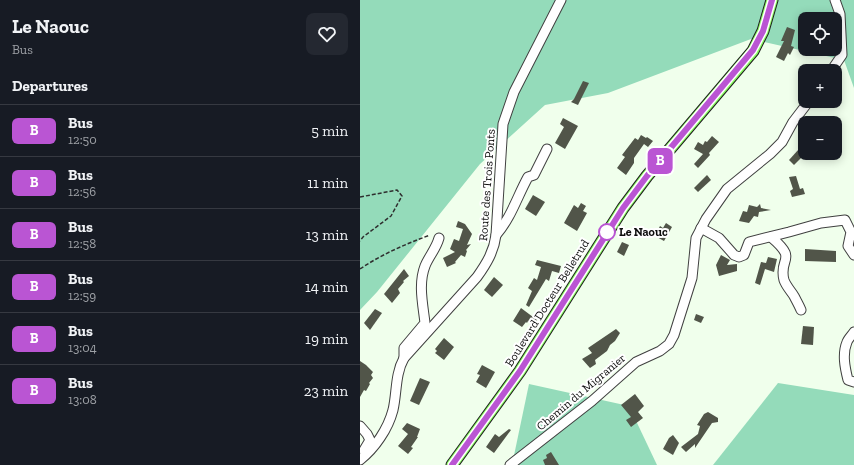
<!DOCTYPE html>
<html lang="en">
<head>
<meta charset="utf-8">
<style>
  body { margin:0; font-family:"Zilla Slab",serif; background:#242831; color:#f1f3f6; height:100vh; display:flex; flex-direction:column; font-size:15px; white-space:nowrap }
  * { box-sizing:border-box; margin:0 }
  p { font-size:13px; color:#9ea1a6 }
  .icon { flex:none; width:22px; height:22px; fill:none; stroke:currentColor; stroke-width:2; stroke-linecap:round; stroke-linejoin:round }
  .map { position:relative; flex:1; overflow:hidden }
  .drawer { display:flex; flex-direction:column; background:#171b24; width:360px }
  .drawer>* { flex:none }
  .badge { padding:0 8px; border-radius:6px; font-size:14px; line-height:26px }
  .controls { position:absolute; left:438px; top:12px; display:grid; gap:8px }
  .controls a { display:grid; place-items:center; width:44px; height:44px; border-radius:8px; background:#171b24; box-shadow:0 2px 10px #0003; font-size:20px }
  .map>.badge { position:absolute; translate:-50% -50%; box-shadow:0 0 0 2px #fff }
  h2 { padding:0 12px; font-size:15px; line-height:36px }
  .round { display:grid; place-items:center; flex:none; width:42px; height:42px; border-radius:8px; background:#242831 }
  .summary { display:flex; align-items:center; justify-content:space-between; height:68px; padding:0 12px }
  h1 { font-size:19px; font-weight:700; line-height:30px }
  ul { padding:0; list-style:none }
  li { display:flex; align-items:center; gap:12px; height:52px; padding:0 12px; border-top:1px solid #363941 }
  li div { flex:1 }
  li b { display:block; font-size:15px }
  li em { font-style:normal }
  li .badge { min-width:44px; font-weight:700; text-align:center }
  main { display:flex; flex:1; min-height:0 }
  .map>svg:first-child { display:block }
</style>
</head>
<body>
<main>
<section class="drawer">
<div class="summary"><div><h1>Le Naouc</h1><p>Bus</p></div><a class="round"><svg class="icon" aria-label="heart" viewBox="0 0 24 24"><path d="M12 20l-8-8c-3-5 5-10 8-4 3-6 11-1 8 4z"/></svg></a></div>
<h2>Departures</h2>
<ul>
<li><span class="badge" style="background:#ba55d3;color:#fff">B</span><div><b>Bus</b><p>12:50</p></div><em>5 min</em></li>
<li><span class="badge" style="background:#ba55d3;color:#fff">B</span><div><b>Bus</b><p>12:56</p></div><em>11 min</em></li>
<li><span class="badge" style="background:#ba55d3;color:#fff">B</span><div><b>Bus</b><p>12:58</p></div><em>13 min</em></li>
<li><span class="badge" style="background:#ba55d3;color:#fff">B</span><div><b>Bus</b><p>12:59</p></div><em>14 min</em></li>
<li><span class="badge" style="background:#ba55d3;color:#fff">B</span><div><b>Bus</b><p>13:04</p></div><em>19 min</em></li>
<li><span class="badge" style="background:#ba55d3;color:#fff">B</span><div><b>Bus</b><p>13:08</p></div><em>23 min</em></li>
</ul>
</section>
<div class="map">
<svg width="494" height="465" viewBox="0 0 494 465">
  <rect width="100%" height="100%" fill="#f0ffec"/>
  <g fill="#94dbba" fill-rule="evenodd">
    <path d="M0,0H494V88L484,60L391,39L248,93L185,105L120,164L17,292L0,310ZM445,19H475V49H445Z"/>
    <path d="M418,383L494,395V465H353Z"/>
    <path d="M169,384L269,406L297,465H152Z"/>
  </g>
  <g fill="#515549">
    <path d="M427,27L435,30L431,46L434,47L430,55L428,53L424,61L416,57L424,41H421Z"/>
    <path d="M223,81L229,83L218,105L211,102L214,99Z"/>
    <path d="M203,118L218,126L205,149L195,143L204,127L200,124Z"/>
    <path d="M281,135L286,138L287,137L293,141L288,147L284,144L274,158V163L266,175L257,168L265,157L262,155L275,138L278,140Z"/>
    <path d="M352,136L359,142L349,153L350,155L338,168L334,164L343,154L334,149L338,142L343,145L345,141L347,142Z"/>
    <path d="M439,149L444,155L434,165L429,160Z"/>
    <path d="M347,175L351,180L338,192L334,188Z"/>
    <path d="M436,176L440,189L443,188L445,194L432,197L430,191L433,189L429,177Z"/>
    <path d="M173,195L185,202L176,216L165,209Z"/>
    <path d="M221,203L226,206L223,211L227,213L217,231L204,223L214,205L218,208Z"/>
    <path d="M400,204L401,208L411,210L399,212L398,217L394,216L389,223L379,221L383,211L387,212L389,205L397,207Z"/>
    <path d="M98,221L105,224L112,234L107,245L111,244L106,250L107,251L105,257L101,255L95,262L96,263L87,267L83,258L95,252L90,249L94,239L99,241L103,229L96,227Z"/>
    <path d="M306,223L312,227L304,241L295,236L300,226L303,228Z"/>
    <path d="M262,242L269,245L264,256L257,252Z"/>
    <path d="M445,249L476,251V262L445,261Z"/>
    <path d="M361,255L370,260L367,265L377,264V271L359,276L356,265Z"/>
    <path d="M408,257L417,259L414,272L405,269L400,285L395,283L401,262L406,263Z"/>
    <path d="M177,260L201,266L199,273L192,271L189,281L186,279L169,307L166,305L172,291L168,288L174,278L177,280L181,267L175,265Z"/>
    <path d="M44,269L49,276L43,281L44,282L38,289L40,293L32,303L24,294Z"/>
    <path d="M134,277L143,285L132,297L124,290Z"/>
    <path d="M161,308L177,320L174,325L168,321L167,323L166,322L162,327L153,321Z"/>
    <path d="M15,309L22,313L10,330L4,323Z"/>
    <path d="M336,314L344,317L341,323L334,320Z"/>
    <path d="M443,326L454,327L453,345L441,344Z"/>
    <path d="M256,329L260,333L255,341L250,345L247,351L235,360L236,364L230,368L222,359L232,353L228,348Z"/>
    <path d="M84,338L94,347L84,360L75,353L77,351L75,349Z"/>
    <path d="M0,361L6,365L13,372L11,375L13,378L9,383L10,384L6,391L4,390L0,397Z"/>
    <path d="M122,365L135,372L126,388L116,382L120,375L117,374Z"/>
    <path d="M60,378L70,382L59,405L50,401Z"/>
    <path d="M275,394L284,406L278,412L283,418L271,427L266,420L271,417L261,405Z"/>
    <path d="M348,412L358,418V422L352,423L335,448V444L326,452L321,447L338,434L340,426L337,425L344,414Z"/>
    <path d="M47,423L60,429L57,437H58L51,447L53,448L48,454L38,446L48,434L42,429Z"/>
    <path d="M149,429L151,430L134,453L126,447L135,434L139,437Z"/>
    <path d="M313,435L319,443L313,455L303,449L309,438Z"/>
    <path d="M191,452L199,465H185L183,460L187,458L186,455Z"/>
  </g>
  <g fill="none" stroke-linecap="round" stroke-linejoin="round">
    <defs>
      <g id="minor">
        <path d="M471,71L482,55L480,14L475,0"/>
        <path d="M341,228L359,238L374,255L379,257L384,255L389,242L429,232L461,223L485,220L491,232L488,246L494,255"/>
        <path d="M136,235C151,218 157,197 168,177L174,175L187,149"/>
        <path d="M411,237C439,261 418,257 424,280C426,286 431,291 434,296C436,300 439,305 441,310"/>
        <path d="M494,332C492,335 488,339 487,342C482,354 485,368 488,380L494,382"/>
        <path d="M44,358V348L65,323C63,305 58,284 65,266C69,256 76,249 79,238"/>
        <path d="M0,426L7,434L10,440L4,450L5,454"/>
        <path d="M0,460C15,448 28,429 33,410C37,393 35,374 44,358L117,277C127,263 134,251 136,235L143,124L154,92L201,0"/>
        <path d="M150,465L232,401L276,362L300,351L309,344L314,335L332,278L336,238L346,219L367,189L410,154L422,142L433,122L449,101"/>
      </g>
      <path id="major" d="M92,465L160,371L263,208L287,176L393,51L403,31L412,0"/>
    </defs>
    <use href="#minor" stroke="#404040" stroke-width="11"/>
    <use href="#major" stroke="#1e1e1e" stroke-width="13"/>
    <g stroke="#2f2f2f" stroke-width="1.5" stroke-dasharray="4 2" stroke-linecap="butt">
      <path d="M0,197L37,190L42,196L31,216L3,237L0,241"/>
      <path d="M0,269C22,254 46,244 70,235"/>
    </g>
    <use href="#minor" stroke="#fff" stroke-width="9"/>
    <use href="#major" stroke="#88fc5f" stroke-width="11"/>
  </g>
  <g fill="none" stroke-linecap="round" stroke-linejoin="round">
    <defs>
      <path id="line" d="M92,465L160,371L263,208L287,176L393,50L403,31L412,0"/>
    </defs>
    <use href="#line" stroke="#fff" stroke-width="9"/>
    <use href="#line" stroke="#ba55d3" stroke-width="6"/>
  </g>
  <circle fill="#fff" stroke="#ba55d3" stroke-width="2" cx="247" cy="232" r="8"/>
  <g text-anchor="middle" stroke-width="4" stroke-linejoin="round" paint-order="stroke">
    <g font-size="12" fill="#0d0d0d" stroke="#fff">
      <text transform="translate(127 185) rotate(-86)" y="4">Route des Trois Ponts</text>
      <text transform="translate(187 303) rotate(-58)" y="4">Boulevard Docteur Belletrud</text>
      <text transform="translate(221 392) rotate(-40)" y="4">Chemin du Migranier</text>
    </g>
    <g font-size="12" font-weight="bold" fill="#0d0d0d" stroke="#fff" text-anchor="start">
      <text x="259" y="236">Le Naouc</text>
    </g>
  </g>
</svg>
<div class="controls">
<a><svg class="icon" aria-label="locate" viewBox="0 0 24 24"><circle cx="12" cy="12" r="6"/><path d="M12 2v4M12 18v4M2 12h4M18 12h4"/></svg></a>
<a>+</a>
<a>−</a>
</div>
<b class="badge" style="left:300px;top:161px;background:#ba55d3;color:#fff">B</b>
</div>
</main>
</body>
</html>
